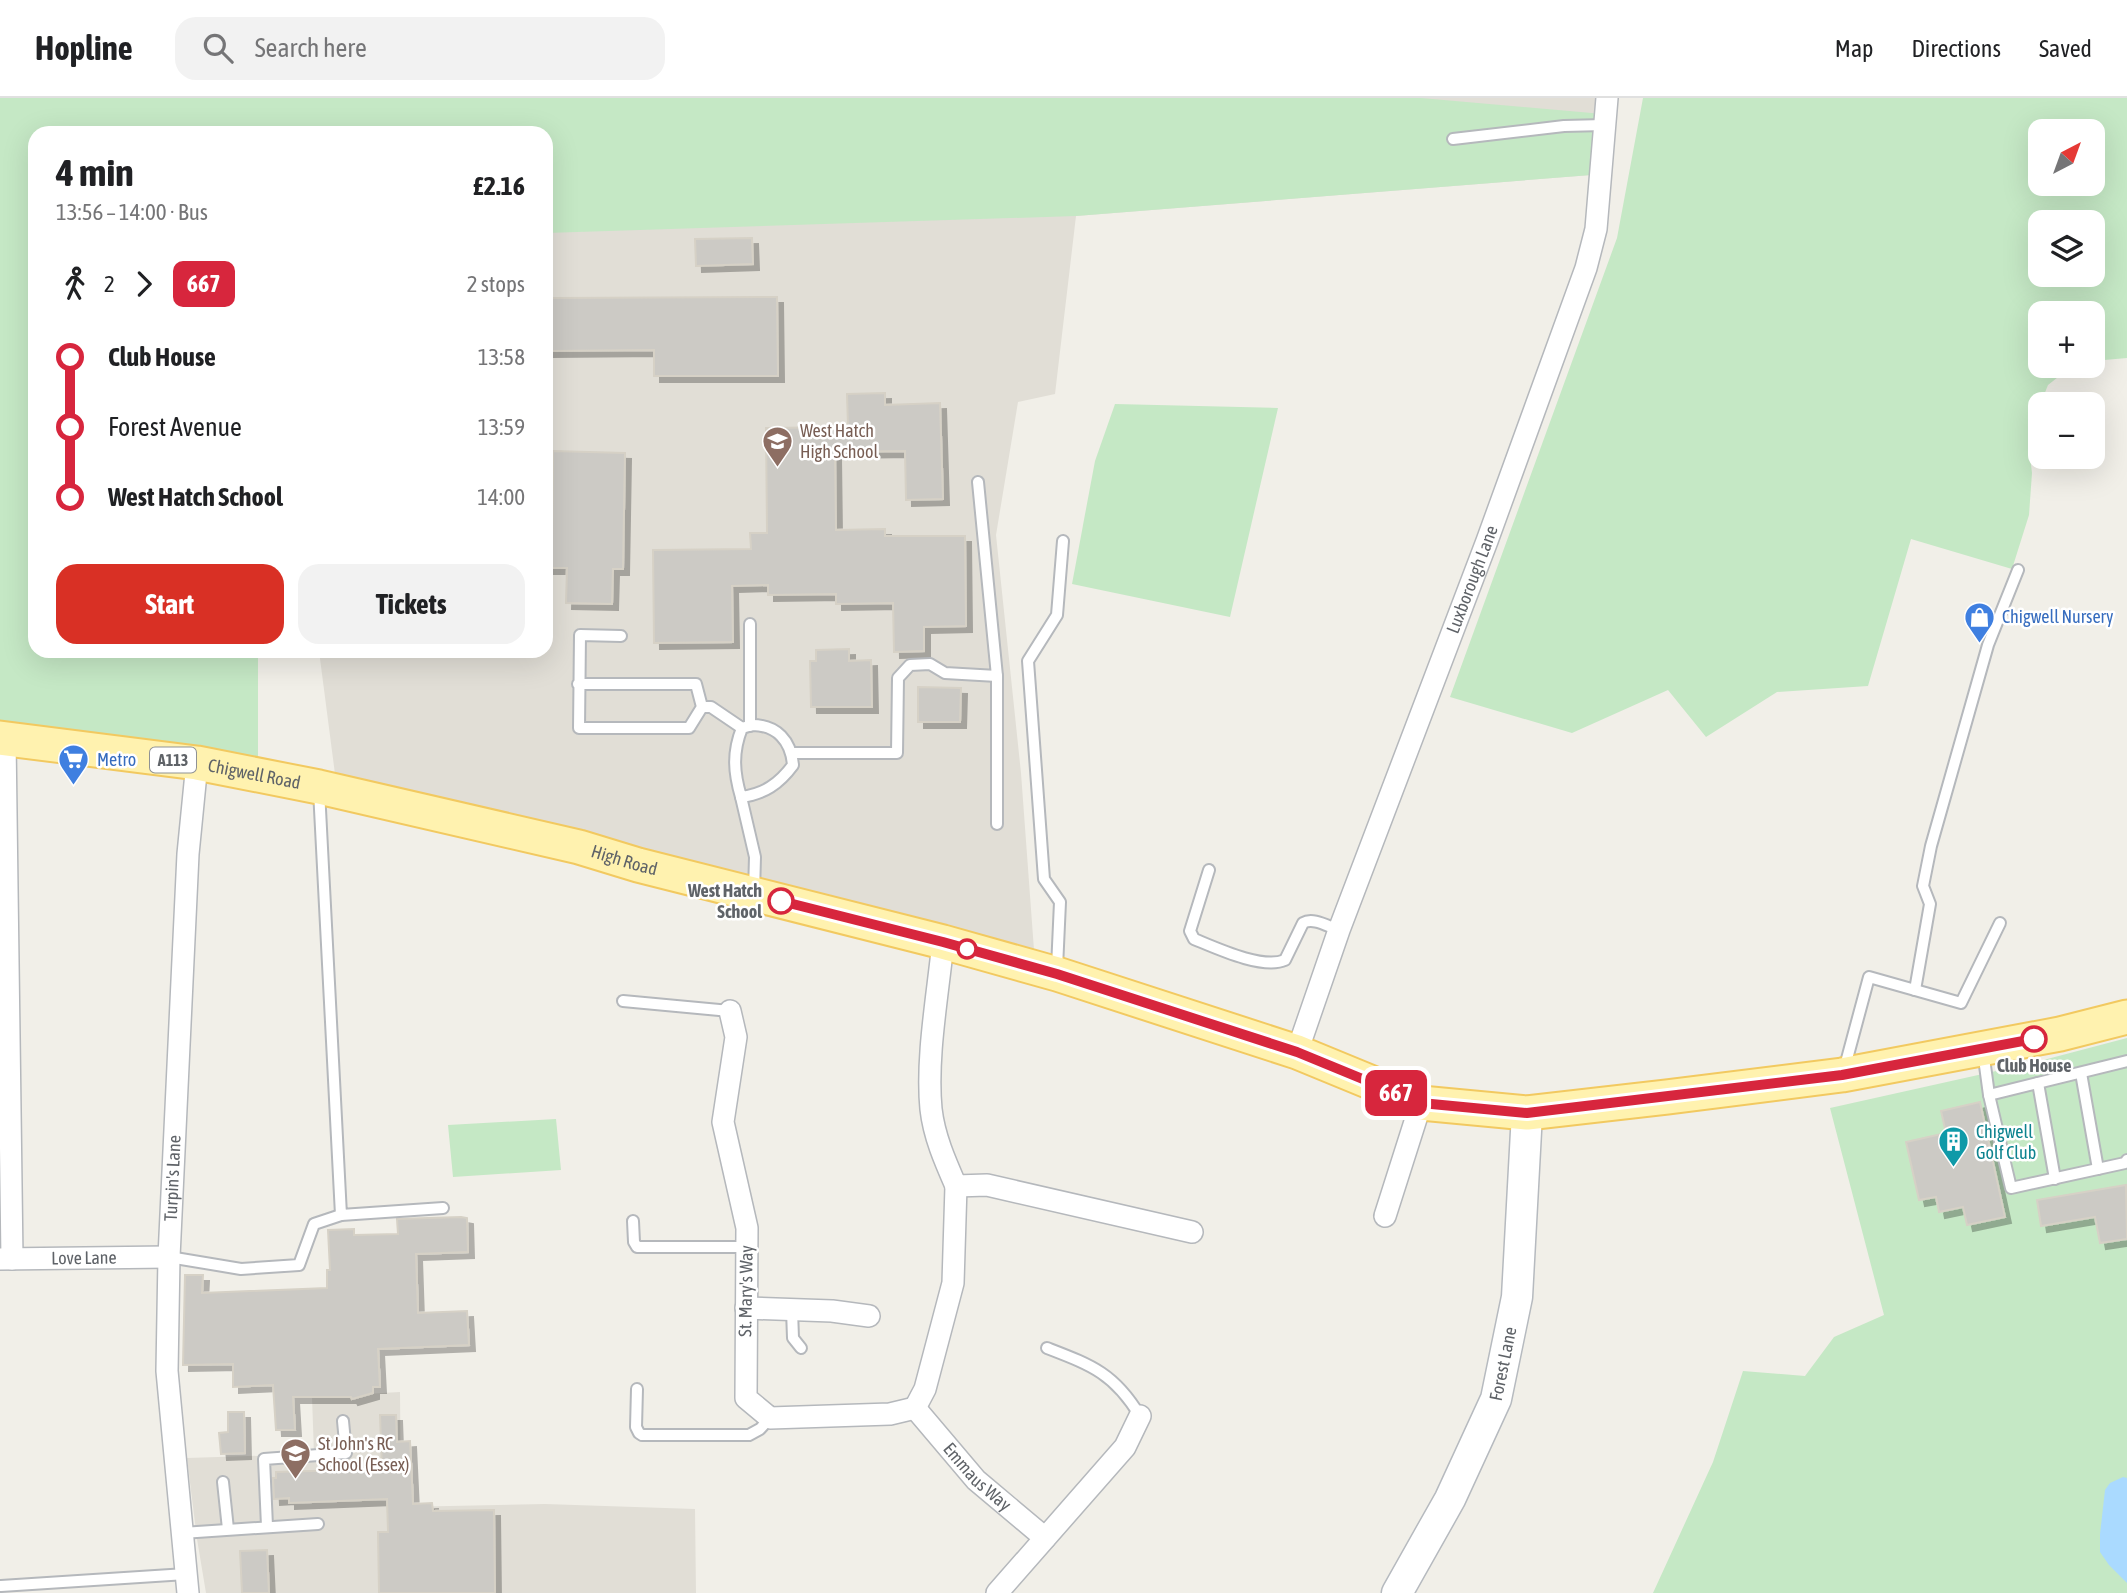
<!DOCTYPE html>
<html lang="en">
<head>
<meta charset="utf-8">
<style>
  body { margin:0; font-family:"Asap Condensed",sans-serif; background:#f2f2f2; color:#202124; height:100vh; display:flex; flex-direction:column; font-size:26px; white-space:nowrap }
  * { box-sizing:border-box; margin:0 }
  p { font-size:23px; color:#757577 }
  .icon { flex:none; width:38px; height:38px; fill:none; stroke:currentColor; stroke-width:2; stroke-linecap:round; stroke-linejoin:round }
  .map { position:relative; flex:1; overflow:hidden }
  .sheet { position:absolute; left:28px; top:28px; width:525px; height:532px; display:flex; flex-direction:column; background:#fff; border-radius:21px; box-shadow:0 7px 28px #0002 }
  .sheet>* { flex:none }
  .badge { padding:0 14px; border-radius:10px; font-size:24px; line-height:46px }
  .needle { width:46px; rotate:41deg }
  .controls { position:absolute; left:2028px; top:21px; display:grid; gap:14px }
  .controls a { display:grid; place-items:center; width:77px; height:77px; border-radius:14px; background:#fff; box-shadow:0 7px 28px #0002; font-size:35px }
  .map>.badge { position:absolute; translate:-50% -50%; box-shadow:0 0 0 4px #fff }
  .legs { display:flex; align-items:center; gap:10px; height:77px; padding:0 28px; font-size:23px }
  .legs p { margin-inline-start:auto }
  .headline { display:flex; align-items:center; justify-content:space-between; height:119px; padding:0 28px }
  h1 { font-size:38px; font-weight:700; line-height:52px }
  .cta { display:flex; gap:14px; margin-top:auto; padding:14px 28px }
  .cta a { flex:1; height:80px; border-radius:21px; background:#d93025; color:#fff; font-size:28px; font-weight:700; line-height:80px; text-align:center }
  .cta a+a { background:#f2f2f2; color:#202124 }
  ul { padding:0 28px; list-style:none }
  li { display:flex; align-items:center; gap:24px; height:70px; font-size:26px }
  li i { display:grid; place-items:center; width:10px; height:100%; margin:0 9px; background:currentColor }
  li i::after { content:''; width:18px; height:18px; margin:-9px; border:5px solid; border-radius:50%; background:#fff }
  li p { margin-inline-start:auto }
  li:first-child i { background:linear-gradient(#0000 50%,currentColor 0) }
  li:last-child i { background:linear-gradient(currentColor 50%,#0000 0) }
  header { display:flex; align-items:center; gap:42px; box-sizing:border-box; height:98px; padding:0 35px; background:#fff; border-bottom:2px solid #e0e0e0 }
  header strong { font-size:33px }
  nav { display:flex; gap:38px; margin-inline-start:auto; font-size:24px }
  .search { width:490px; height:63px; background:#f2f2f2; display:flex; align-items:center; gap:18px; box-sizing:border-box; padding:0 24px; border-radius:21px; color:#757577; font-size:26px }
  .map>svg:first-child { display:block }
</style>
</head>
<body>
<header>
<strong>Hopline</strong>
<div class="search"><svg class="icon" aria-label="search" viewBox="0 0 24 24"><circle cx="10" cy="10" r="6"/><path d="M15 15l6 6"/></svg>Search here</div>
<nav><a>Map</a><a>Directions</a><a>Saved</a></nav>
</header>
<div class="map">
<svg width="2127" height="1495" viewBox="0 0 2127 1495">
  <defs>
    <filter id="shadow"><feDropShadow dx="6" dy="6" stdDeviation="0" flood-color="#0004"/></filter>
  </defs>
  <rect width="100%" height="100%" fill="#f1efe8"/>
  <g fill="#e1ded6">
    <path d="M189,0H1606L1591,77L1076,118L1055,296L1018,304L996,437L1021,675L1034,852L335,676L319,553H546V35Z"/>
    <path d="M400,1294L401,1409L545,1406L695,1411L696,1495H206L197,1441L187,1360L314,1356L312,1299Z"/>
  </g>
  <g fill="#c5e8c5" fill-rule="evenodd">
    <path d="M0,0H1421L1603,16L1591,77L1076,118L546,135V35H35V553H258V660L0,629Z"/>
    <path d="M1643,0H2127V260L2093,263V215H2040V268H2079L2067,272L2048,287L2036,317L2029,350L2032,375L2029,417L2012,471L1911,441L1868,588L1777,594L1706,639L1668,592L1572,635L1450,599L1617,140ZM2093,33V86H2040V33ZM2093,124V177H2040V124Z"/>
    <path d="M1115,306L1278,310L1230,519L1072,486L1095,363Z"/>
    <path d="M2127,940V1495H1653L1713,1364L1743,1273L1805,1278L1834,1239L1884,1217L1830,1010L2032,965Z"/>
    <path d="M556,1021L561,1072L453,1079L448,1027Z"/>
  </g>
  <path fill="#aadaff" d="M2123,1379L2127,1380V1485L2109,1467L2100,1454V1436L2105,1392L2110,1385Z"/>
  <g fill="#cccac5" stroke="#d6d1c6" stroke-width="2" filter="url(#shadow)">
    <path d="M752,140L753,166L696,168L695,141Z"/>
    <path d="M777,199L778,278H654V252L546,253V200Z"/>
    <path d="M885,295V307L940,305L943,401L906,402L905,353L835,354L836,432L885,431V438H965L966,528L924,529V553L894,554L893,505L836,506V496L768,497V487L732,488L733,544L654,545L653,452L751,451L750,435H767L766,330L848,329L847,296Z"/>
    <path d="M553,353L625,355L623,471H613L612,506L566,505L567,470H546V439H552Z"/>
    <path d="M849,551V563L871,562L872,609H811L810,563H816V552Z"/>
    <path d="M918,589L961,590L960,624H918Z"/>
    <path d="M1980,1004L2005,1119L1967,1127L1963,1109L1939,1114L1936,1099L1919,1102L1906,1044L1946,1035L1941,1013Z"/>
    <path d="M2126,1087L2127,1141L2100,1145L2095,1119L2041,1128L2037,1102Z"/>
    <path d="M461,1119L467,1120L468,1154L416,1156L418,1215L467,1213L469,1247L378,1251L380,1289H373V1295L352,1301L351,1299H293L295,1332H276L273,1287L233,1289V1266L183,1267L185,1177H203L202,1195L327,1190V1172H330L328,1132L354,1131V1137L398,1136L397,1121Z"/>
    <path d="M228,1314H244L245,1355L221,1356L219,1335L228,1334Z"/>
    <path d="M380,1317H396L397,1344L410,1343L413,1406L432,1405L433,1413L494,1412L495,1495H379L378,1434H388L387,1401L289,1405V1400L274,1401L273,1380H276V1374L382,1371Z"/>
    <path d="M267,1452L269,1495H242L240,1453Z"/>
  </g>
  <g fill="none" stroke-linecap="round" stroke-linejoin="round">
    <defs>
      <g id="lane">
        <path d="M1453,41L1564,28L1604,27"/>
        <path d="M750,526V628"/>
        <path d="M997,578V726"/>
        <path d="M578,586H696L702,609L689,630H579L580,537L621,538"/>
        <path d="M702,609H711L742,630"/>
        <path d="M752,627C777,627 791,643 793,667C779,686 764,696 741,699C734,675 732,655 742,630Z"/>
        <path d="M792,655H897L898,580L910,567L930,566L945,575L997,578L978,384"/>
        <path d="M319,692L341,1117L443,1110"/>
        <path d="M741,699L755,759L754,794"/>
        <path d="M1209,772L1190,833L1194,841C1216,850 1263,872 1285,862L1303,825C1313,819 1327,828 1339,832"/>
        <path d="M1057,870L1060,804L1044,781L1028,563L1057,517L1063,443"/>
        <path d="M1915,892L1961,905L2000,825"/>
        <path d="M623,903L730,913"/>
        <path d="M1983,953L1989,997L2011,1090L2125,1065L2127,1062"/>
        <path d="M1844,972L1869,879L1915,892L1930,806L1923,788L1931,748L1988,547L2018,472"/>
        <path d="M2081,975L2098,1071"/>
        <path d="M2038,985L2055,1081"/>
        <path d="M1989,997L2127,963"/>
        <path d="M633,1123L634,1144L637,1149H747"/>
        <path d="M169,1159L241,1171L299,1167L314,1126L341,1117"/>
        <path d="M792,1212L793,1240L801,1250"/>
        <path d="M1047,1250C1091,1267 1114,1275 1140,1318"/>
        <path d="M637,1291L636,1329L639,1335L642,1337H749L760,1331L770,1320"/>
        <path d="M223,1384L228,1431"/>
        <path d="M267,1428L264,1361L346,1355L343,1323"/>
        <path d="M182,1435L318,1426"/>
        <path d="M1,1488L186,1476"/>
      </g>
      <g id="street">
        <path d="M5,641L12,1161"/>
        <path d="M943,844C938,896 926,959 931,1011C934,1038 945,1063 956,1088L987,1087L1192,1134"/>
        <path d="M730,913L736,939L723,1024L747,1130L746,1300L770,1320L890,1316L915,1310"/>
        <path id="s1" d="M1297,954L1339,832L1487,443L1586,170L1596,131L1607,0"/>
        <path d="M1385,1118L1421,1005"/>
        <path id="s2" d="M0,1161L169,1159"/>
        <path d="M746,1210L832,1213L869,1218"/>
        <path d="M915,1310L925,1291L953,1185L956,1088"/>
        <path id="s3" d="M915,1310L976,1382L1045,1440"/>
        <path id="s4" d="M188,1495L167,1273L169,1159L188,756L197,665"/>
        <path d="M997,1495L1125,1349L1140,1318"/>
      </g>
      <g id="secondary">
        <path id="s5" d="M1397,1495L1450,1401L1496,1301L1517,1199L1527,1015"/>
      </g>
      <g id="primary">
        <path id="s6" d="M0,640L197,665L319,689L579,749L638,767L943,844L1057,876L1297,954L1421,1005L1527,1015L1667,999L1842,977L2060,936L2127,919"/>
      </g>
    </defs>
    <use href="#lane" stroke="#b5b8bc" stroke-width="14"/>
    <use href="#street" stroke="#b5b8bc" stroke-width="24"/>
    <use href="#secondary" stroke="#b6babf" stroke-width="33"/>
    <use href="#primary" stroke="#f2c960" stroke-width="37"/>
    <use href="#lane" stroke="#fff" stroke-width="10"/>
    <use href="#street" stroke="#fff" stroke-width="21"/>
    <use href="#secondary" stroke="#fff" stroke-width="30"/>
    <use href="#primary" stroke="#fff2af" stroke-width="33"/>
  </g>
  <g fill="none" stroke-linecap="round" stroke-linejoin="round">
    <defs>
      <path id="line-1" d="M781,803L943,844L1057,876L1297,954L1421,1005L1527,1015L1842,977L2034,941"/>
    </defs>
    <use href="#line-1" stroke="#fff" stroke-width="16"/>
    <use href="#line-1" stroke="#d7263d" stroke-width="10"/>
  </g>
  <defs>
    <symbol id="school-pin" viewBox="-11 -11 22 30"><path d="M0 17L-7.5 6A9.5 9.5 0 1 1 7.5 6Z" fill="#8d6e63" stroke="#fff"/><path d="M0-5L7-2L0 1L-7-2ZM-4 1L0 2.5L4 1V4Q0 6-4 4Z" fill="#fff"/></symbol>
    <symbol id="shop-pin" viewBox="-11 -11 22 30"><path d="M0 17L-7.5 6A9.5 9.5 0 1 1 7.5 6Z" fill="#3f7fe0" stroke="#fff"/><path d="M-5-2.5h2.3a2.7 3.5 0 0 1 5.4 0H5L5.5 6h-11ZM-1.5-2.5h3a1.5 2.3 0 0 0-3 0Z" fill="#fff"/></symbol>
    <symbol id="supermarket-pin" viewBox="-11 -11 22 30"><path d="M0 17L-7.5 6A9.5 9.5 0 1 1 7.5 6Z" fill="#3f7fe0" stroke="#fff"/><path d="M-6-5.5h2.5l.6 2H6L4.5 2H-2.5L-4.4-4H-6ZM-1.5 3.2a1.3 1.3 0 1 0 .1 0ZM3 3.2a1.3 1.3 0 1 0 .1 0Z" fill="#fff"/></symbol>
    <symbol id="building-pin" viewBox="-11 -11 22 30"><path d="M0 17L-7.5 6A9.5 9.5 0 1 1 7.5 6Z" fill="#0f9aa8" stroke="#fff"/><path d="M-4-6H4V6H1V3H-1V6H-4ZM-2.5-4.3h1.7v1.8h-1.7ZM.8-4.3h1.7v1.8H.8ZM-2.5-1h1.7V.8h-1.7ZM.8-1h1.7V.8H.8Z" fill="#fff"/></symbol>
  </defs>
  <g fill-rule="evenodd">
    <use href="#school-pin" x="760" y="326" width="35" height="47"/>
    <use href="#shop-pin" x="1962" y="502" width="35" height="47"/>
    <use href="#supermarket-pin" x="56" y="644" width="35" height="47"/>
    <use href="#building-pin" x="1936" y="1026" width="35" height="47"/>
    <use href="#school-pin" x="278" y="1338" width="35" height="47"/>
  </g>
  <g fill="#fff" stroke="#d7263d" stroke-width="3.5">
    <circle cx="781" cy="803" r="12"/>
    <circle cx="967" cy="851" r="9"/>
    <circle cx="2034" cy="941" r="12"/>
  </g>
  <g text-anchor="middle" stroke-width="5" stroke-linejoin="round" paint-order="stroke">
    <rect fill="#fff" stroke="#8f9295" stroke-width="2" x="150" y="649.5" width="46" height="25" rx="5"/>
    <g font-size="16" font-weight="bold" fill="#5f6368">
      <text x="173" y="668">A113</text>
    </g>
    <g font-size="18" fill="#785e54" stroke="#fff" text-anchor="start">
      <text x="800" y="339">West Hatch<tspan x="800" dy="21">High School</tspan></text>
      <text x="318" y="1352">St John's RC<tspan x="318" dy="21">School (Essex)</tspan></text>
    </g>
    <g font-size="18" fill="#5f6368" stroke="#fff">
      <text dy="6" stroke="none"><textPath href="#s1" startOffset="504">Luxborough Lane</textPath></text>
      <text dy="6" stroke="none"><textPath href="#s6" startOffset="257">Chigwell Road</textPath></text>
      <text dy="6" stroke="none"><textPath href="#s6" startOffset="637">High Road</textPath></text>
      <text dy="6" stroke="none"><textPath href="#s4" startOffset="416">Turpin's Lane</textPath></text>
      <text dy="6" stroke="none"><textPath href="#s2" startOffset="84">Love Lane</textPath></text>
      <text transform="translate(746 1193) rotate(-89)" y="6">St. Mary's Way</text>
      <text dy="6" stroke="none"><textPath href="#s5" startOffset="254">Forest Lane</textPath></text>
      <text dy="6" stroke="none"><textPath href="#s3" startOffset="93">Emmaus Way</textPath></text>
    </g>
    <g font-size="18" fill="#366cbe" stroke="#fff" text-anchor="start">
      <text x="2002" y="525">Chigwell Nursery</text>
      <text x="97" y="668">Metro</text>
    </g>
    <g font-size="18" font-weight="bold" fill="#5f6368" stroke="#fff" text-anchor="end">
      <text x="762" y="799">West Hatch<tspan x="762" dy="21">School</tspan></text>
      <text x="2034" y="974" text-anchor="middle">Club House</text>
    </g>
    <g font-size="18" fill="#0d838f" stroke="#fff" text-anchor="start">
      <text x="1976" y="1040">Chigwell<tspan x="1976" dy="21">Golf Club</tspan></text>
    </g>
  </g>
</svg>
<div class="controls">
<a><svg class="needle" viewBox="-14 -14 28 28"><path d="M0-13l5 13h-10z" fill="#e53935"/><path d="M0 13l5-13h-10z" fill="#757577"/></svg></a>
<a><svg class="icon" aria-label="layers" viewBox="0 0 24 24"><path d="M12 4l9 5-9 5-9-5zM3 14l9 5 9-5"/></svg></a>
<a>+</a>
<a>−</a>
</div>
<b class="badge" style="left:1396px;top:995px;background:#d7263d;color:#fff">667</b>
<section class="sheet">
<div class="headline"><div><h1>4 min</h1><p>13:56 – 14:00 · Bus</p></div><b>£2.16</b></div>
<div class="legs"><svg class="icon" aria-label="walk" viewBox="0 0 24 24"><circle cx="13" cy="4" r="2"/><path d="M13 8l-2 6 4 7M11 14l-3 7M7 12l3-4h3l4 4"/></svg>2<svg class="icon" aria-label="forward" viewBox="0 0 24 24"><path d="M9 5l7 7-7 7"/></svg><b class="badge" style="background:#d7263d;color:#fff">667</b><p>2 stops</p></div>
<ul>
<li><i style="color:#d7263d"></i><b>Club House</b><p>13:58</p></li>
<li><i style="color:#d7263d"></i><span>Forest Avenue</span><p>13:59</p></li>
<li><i style="color:#d7263d"></i><b>West Hatch School</b><p>14:00</p></li>
</ul>
<div class="cta"><a>Start</a><a>Tickets</a></div>
</section>
</div>
</body>
</html>
